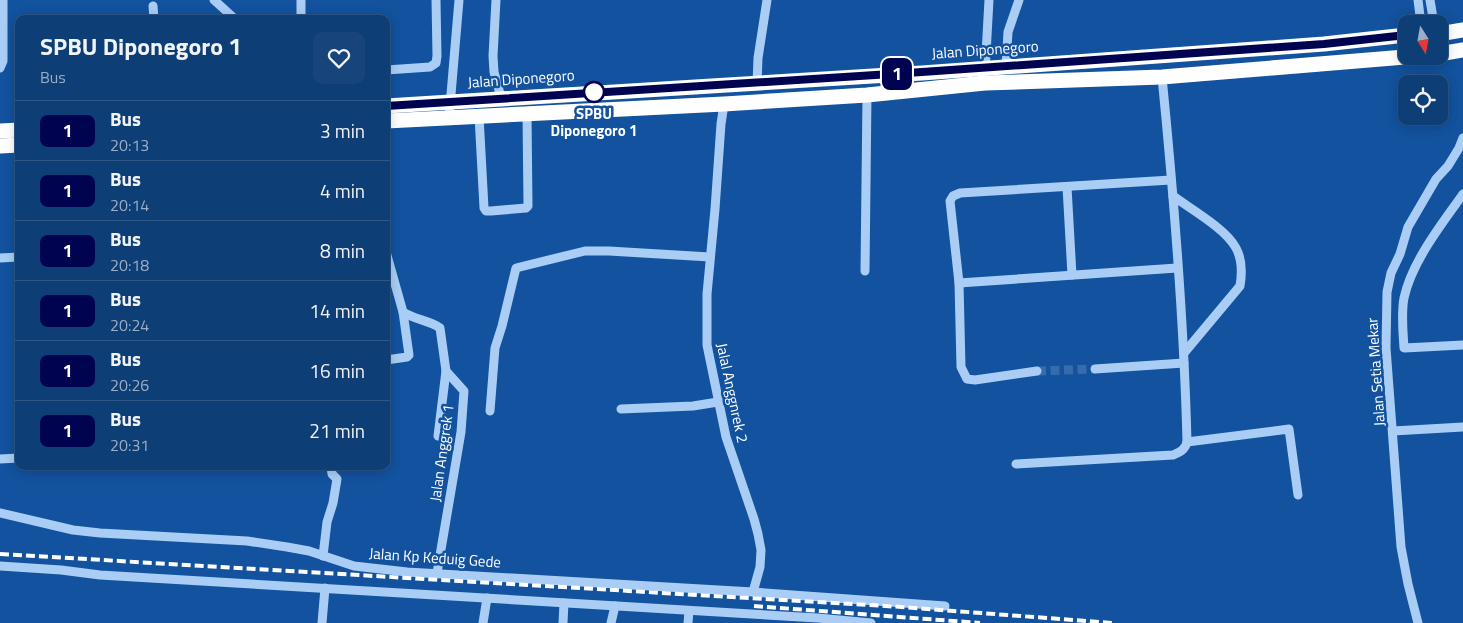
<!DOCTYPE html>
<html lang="en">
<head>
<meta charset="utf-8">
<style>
  body { margin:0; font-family:"Titillium Web",sans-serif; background:#17457b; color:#f1f3f6; height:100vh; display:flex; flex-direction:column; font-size:19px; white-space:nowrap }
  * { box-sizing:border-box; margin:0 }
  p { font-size:16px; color:#9baec5 }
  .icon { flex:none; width:28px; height:28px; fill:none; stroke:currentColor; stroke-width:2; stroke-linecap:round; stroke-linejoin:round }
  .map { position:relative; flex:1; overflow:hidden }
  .details { position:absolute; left:15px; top:15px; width:375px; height:455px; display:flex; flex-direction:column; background:#0e3e76; border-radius:10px; box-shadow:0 2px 12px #0003,0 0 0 1px #2e5788 }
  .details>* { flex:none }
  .badge { padding:0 10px; border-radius:8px; font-size:18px; line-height:32px }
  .needle { width:32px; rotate:169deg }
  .buttons { position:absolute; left:1398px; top:15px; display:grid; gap:10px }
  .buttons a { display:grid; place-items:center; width:50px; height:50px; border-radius:10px; background:#0e3e76; box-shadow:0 2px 12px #0003,0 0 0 1px #2e5788; font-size:25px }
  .map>.badge { position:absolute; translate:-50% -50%; box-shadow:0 0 0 2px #fff }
  .round { display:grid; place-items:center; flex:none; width:52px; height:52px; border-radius:10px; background:#17457b }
  .overview { display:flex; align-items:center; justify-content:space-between; height:85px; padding:0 25px }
  h1 { font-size:24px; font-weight:700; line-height:38px }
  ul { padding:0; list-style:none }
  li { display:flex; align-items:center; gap:15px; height:60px; padding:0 25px; border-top:1px solid #2e5788 }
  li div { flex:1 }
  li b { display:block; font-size:19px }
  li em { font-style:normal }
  li .badge { min-width:55px; font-weight:700; text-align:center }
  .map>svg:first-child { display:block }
</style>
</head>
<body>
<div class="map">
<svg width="1463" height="623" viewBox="0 0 1463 623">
  <rect width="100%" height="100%" fill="#12529e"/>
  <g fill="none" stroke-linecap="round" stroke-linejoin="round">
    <path stroke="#366cad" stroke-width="9" stroke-dasharray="9 4.5" stroke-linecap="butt" d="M1037,371L1095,369"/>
    <g stroke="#a9cdf4" stroke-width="9">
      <path d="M214,0L235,19"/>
      <path d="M496,0L493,56L494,72L502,101"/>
      <path d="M1418,0L1421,24"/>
      <path d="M1430,0L1434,24"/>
      <path d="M153,6L154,19"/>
      <path d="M301,19V0"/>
      <path d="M1006,66L1008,32L1019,0"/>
      <path d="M0,68L3,61V0"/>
      <path d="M386,70L430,67L436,63L437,56L436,0"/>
      <path d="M985,72L989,0"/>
      <path d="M757,84L758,58L767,0"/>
      <path d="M724,104L721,124L715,209L707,294V345L726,437L754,519L758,534L761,550L760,567L753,592"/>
      <path d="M479,116L484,208L486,211H491L526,208L528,206L527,114"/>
      <path d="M449,118L459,0"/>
      <path d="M1067,187L1072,275"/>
      <path d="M1463,194C1442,224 1412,261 1404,298C1401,314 1403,332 1404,348L1463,345"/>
      <path d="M1173,196C1191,209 1226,229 1236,248C1242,259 1242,274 1240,286L1184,353"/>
      <path d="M386,252L403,312C415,320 429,320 440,328L446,371L464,391L461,432L437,573"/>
      <path d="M0,258L19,257"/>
      <path d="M865,271L867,95"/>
      <path d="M959,283L1177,268"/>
      <path d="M386,360L407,357L409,355L403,312"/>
      <path d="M1095,369L1184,363"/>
      <path d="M1037,371L975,380L967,379L961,367L959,283L950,201L953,196L960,193L1171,180"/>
      <path d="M621,409L693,406L718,402"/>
      <path d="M490,411L495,348L502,326L516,268L585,251H609L710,257"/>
      <path d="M1393,431L1463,427"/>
      <path d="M438,436L446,371"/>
      <path d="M1187,442L1289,429L1298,495"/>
      <path d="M0,459L19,458"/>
      <path d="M1016,464L1173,455C1180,452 1185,450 1187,442C1184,320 1174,198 1162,77"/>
      <path d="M0,513L73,530L100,533L247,541L287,547L309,551L354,566L407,572L753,592L945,606"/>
      <path d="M323,556L327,522L333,503L337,479L332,474L331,466"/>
      <path d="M0,566L61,570L100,575L818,618L871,623"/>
      <path d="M322,623L325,588"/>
      <path d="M483,623L487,598"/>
      <path d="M563,623L564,603"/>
      <path d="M611,623L615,606"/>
      <path d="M688,623L689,611"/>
      <path d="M1418,623L1408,584L1401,547L1386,348L1387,292L1391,273L1400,254L1408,227L1436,179L1448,166L1459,148L1463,138"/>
    </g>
    <g stroke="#fff" stroke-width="15">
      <path d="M1439,34L1463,30"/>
      <path d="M1439,54L1463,50"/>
      <path d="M386,106L922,73L1324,44L1406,35"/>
      <path d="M386,121L724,104L867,95L985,83L1162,77L1417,56"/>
      <path d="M0,131L19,130"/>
      <path d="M0,146L19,145"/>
    </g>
    <g stroke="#fff" stroke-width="4" stroke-dasharray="9 4" stroke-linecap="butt">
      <path d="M0,554L902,607L1112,623"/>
      <path d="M754,606L980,623"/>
    </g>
  </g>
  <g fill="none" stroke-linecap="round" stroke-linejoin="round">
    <defs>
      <path id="line" d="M386,106L922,72L1324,44L1406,35"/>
    </defs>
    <use href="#line" stroke="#fff" stroke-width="11"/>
    <use href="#line" stroke="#000350" stroke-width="8"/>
  </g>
  <circle fill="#fff" stroke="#000350" stroke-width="2.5" cx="594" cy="92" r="10"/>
  <g text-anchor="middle" stroke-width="5" stroke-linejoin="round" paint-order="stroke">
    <g font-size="15" fill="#fff" stroke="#12529e">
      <text transform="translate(985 50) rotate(-4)" y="5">Jalan Diponegoro</text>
      <text transform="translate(521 79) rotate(-4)" y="5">Jalan Diponegoro</text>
      <text transform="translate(1376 372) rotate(-94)" y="5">Jalan Setia Mekar</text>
      <text transform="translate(732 393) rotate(78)" y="5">Jalal Anggnrek 2</text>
      <text transform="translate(442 453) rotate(-82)" y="5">Jalan Anggrek 1</text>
      <text transform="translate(435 558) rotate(4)" y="5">Jalan Kp Keduig Gede</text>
    </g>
    <g font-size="15" font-weight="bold" fill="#fff" stroke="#12529e">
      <text x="594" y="119">SPBU<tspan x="594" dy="17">Diponegoro 1</tspan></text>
    </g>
  </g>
</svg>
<div class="buttons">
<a><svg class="needle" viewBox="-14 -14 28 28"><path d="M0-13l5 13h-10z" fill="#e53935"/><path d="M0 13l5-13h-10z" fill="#9baec5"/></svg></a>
<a><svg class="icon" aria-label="locate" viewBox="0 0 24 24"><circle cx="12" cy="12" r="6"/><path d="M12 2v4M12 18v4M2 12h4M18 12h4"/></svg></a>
</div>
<b class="badge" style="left:897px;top:74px;background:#000350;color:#fff">1</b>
<section class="details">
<div class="overview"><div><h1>SPBU Diponegoro 1</h1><p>Bus</p></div><a class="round"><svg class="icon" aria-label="heart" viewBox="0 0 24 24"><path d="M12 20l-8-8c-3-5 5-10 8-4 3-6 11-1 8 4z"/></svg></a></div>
<ul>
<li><span class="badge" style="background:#000350;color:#fff">1</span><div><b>Bus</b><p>20:13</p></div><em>3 min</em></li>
<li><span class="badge" style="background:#000350;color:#fff">1</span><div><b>Bus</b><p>20:14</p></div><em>4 min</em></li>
<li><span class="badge" style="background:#000350;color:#fff">1</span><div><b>Bus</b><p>20:18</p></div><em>8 min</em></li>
<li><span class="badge" style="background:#000350;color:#fff">1</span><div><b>Bus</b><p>20:24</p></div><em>14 min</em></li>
<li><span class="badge" style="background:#000350;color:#fff">1</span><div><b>Bus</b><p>20:26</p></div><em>16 min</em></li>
<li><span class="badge" style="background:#000350;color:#fff">1</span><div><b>Bus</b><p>20:31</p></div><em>21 min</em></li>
</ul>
</section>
</div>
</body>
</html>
